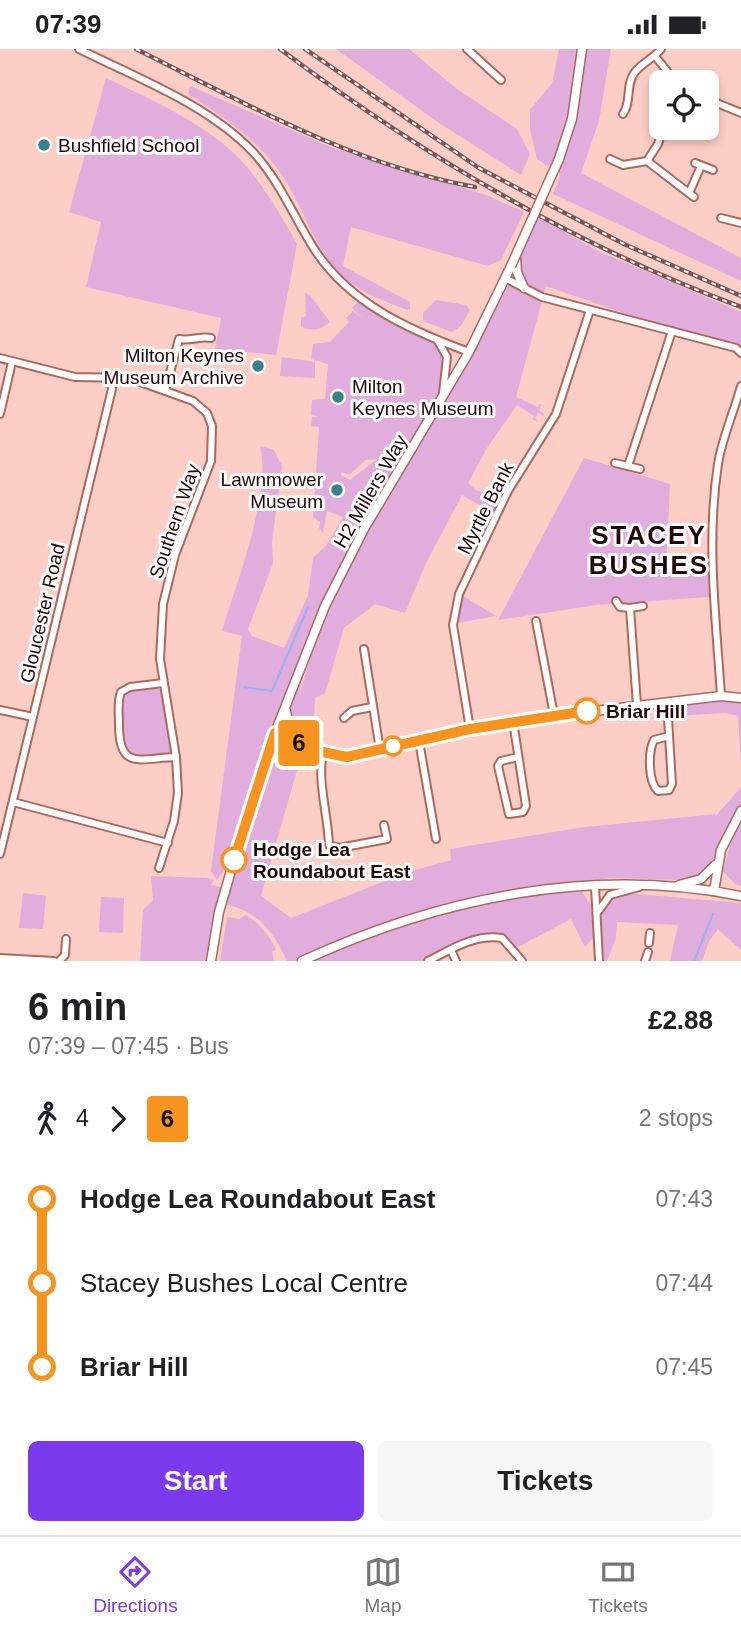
<!DOCTYPE html>
<html lang="en">
<head>
<meta charset="utf-8">
<style>
  body { margin:0; font-family:Helvetica,sans-serif; background:#f6f6f6; color:#202124; height:100vh; display:flex; flex-direction:column; font-size:26px; white-space:nowrap }
  * { box-sizing:border-box; margin:0 }
  p { font-size:23px; color:#757577 }
  .icon { flex:none; width:38px; height:38px; fill:none; stroke:currentColor; stroke-width:2; stroke-linecap:round; stroke-linejoin:round }
  .map { position:relative; height:912px; overflow:hidden }
  .details { display:flex; flex-direction:column; background:#fff; flex:1 }
  .details>* { flex:none }
  .badge { padding:0 14px; border-radius:5px; font-size:24px; line-height:46px }
  .controls { position:absolute; left:649px; top:21px; display:grid; gap:14px }
  .controls a { display:grid; place-items:center; width:70px; height:70px; border-radius:10px; background:#fff; box-shadow:0 4px 10px #0003; font-size:35px }
  .map>.badge { position:absolute; translate:-50% -50%; box-shadow:0 0 0 4px #fff }
  .legs { display:flex; align-items:center; gap:10px; height:77px; padding:0 28px; font-size:23px }
  .legs p { margin-inline-start:auto }
  .overview { display:flex; align-items:center; justify-content:space-between; height:119px; padding:0 28px }
  h1 { font-size:38px; font-weight:700; line-height:52px }
  .action { display:flex; gap:14px; margin-top:auto; padding:14px 28px }
  .action a { flex:1; height:80px; border-radius:10px; background:#7c3aed; color:#fff; font-size:28px; font-weight:700; line-height:80px; text-align:center }
  .action a+a { background:#f6f6f6; color:#202124 }
  ul { padding:0 28px; list-style:none }
  li { display:flex; align-items:center; gap:24px; height:84px; font-size:26px }
  li i { display:grid; place-items:center; width:10px; height:100%; margin:0 9px; background:currentColor }
  li i::after { content:''; width:18px; height:18px; margin:-9px; border:5px solid; border-radius:50%; background:#fff }
  li p { margin-inline-start:auto }
  li:first-child i { background:linear-gradient(#0000 50%,currentColor 0) }
  li:last-child i { background:linear-gradient(currentColor 50%,#0000 0) }
  .status { display:flex; justify-content:space-between; align-items:center; height:49px; padding:0 35px; background:#fff; direction:ltr }
  .status svg { height:19px; fill:currentColor }
  .tab-bar { display:flex; justify-content:space-around; align-items:center; height:98px; border-top:2px solid #e0e0e0; background:#fff; font-size:19px; color:#757577 }
  .tab-bar a { display:grid; justify-items:center; gap:4px }
  .tab-bar .current { color:#7c3aed }
  .map>svg:first-child { display:block }
</style>
</head>
<body>
<div class="status"><b>07:39</b><svg viewBox="0 0 49 12"><path d="M0 12V9h3v3zM5 12V6h3v6zM10 12V3h3v9zM15 12V0h3v12zM26 1h20v11H26zM47 4h2v5h-2z"/></svg></div>
<div class="map">
<svg width="741" height="912" viewBox="0 0 741 912">
  <rect width="100%" height="100%" fill="#fdcec6"/>
  <g fill="#e0addc" fill-rule="evenodd">
    <path d="M336,0H409L457,40L517,80L530,105L521,126L439,74Z"/>
    <path d="M559,0H611L599,72L581,124L741,209V232L553,145L561,125L537,110L530,80V61L552,34Z"/>
    <path d="M106,29C154,52 212,77 247,118C267,142 282,168 297,195L276,306L215,300L221,269L86,238L101,173L69,163Z"/>
    <path d="M190,37L333,99L486,146L524,163L501,211L488,217L351,178L343,217L410,253V260L407,261C390,254 369,247 354,236C318,213 306,163 284,129C261,93 223,67 188,45Z"/>
    <path d="M535,166L596,201L741,263V305L546,237L516,348L538,358L540,355L546,357L541,356L539,362L544,364L543,367L538,364L535,369L538,373L533,370L534,367L517,356L487,399L468,434L476,441L502,450L495,465L462,446L426,514L405,564L375,555L344,579L325,644L315,649L314,673L323,703L304,697L261,847L291,869L405,824L451,811L450,800L585,778L716,765L715,768L741,738V762L717,814L708,825L686,831L610,829L582,833V837L567,839L582,843L591,856L594,888L585,898L571,870L514,900L502,889L486,887L428,912H287C273,881 257,861 223,855L211,912H140L143,861L153,851L151,827L208,829L214,831L211,836L226,839L233,812L227,816L217,831L211,822L242,587L222,582C236,535 272,444 260,397L274,401L282,417L272,493L273,514L248,580L252,587L284,599L308,546L313,509L326,497L343,468L327,462L323,484L319,479L320,473L313,468L319,378L311,377L312,368H320L311,366L312,351L325,350L328,315L311,310L313,295L330,293L349,273L346,269L353,262L363,270L352,259L361,249L432,287L447,308L441,349ZM377,410L350,431L341,426L342,423L349,426L366,411ZM321,568L300,644L301,631L279,675Z"/>
    <path d="M305,244L310,246L330,273C320,281 313,283 301,278V269L306,267Z"/>
    <path d="M436,251L466,256L470,261L461,277L452,283L423,272V264Z"/>
    <path d="M282,308L315,313V329L280,327Z"/>
    <path d="M584,409L670,435L666,519L696,521L708,515L709,548L596,556L498,571Z"/>
    <path d="M463,547L496,567L458,574Z"/>
    <path d="M130,640H160L173,705L129,706C121,690 113,652 130,640Z"/>
    <path d="M724,652H741V717L738,667L725,664L674,667L679,655Z"/>
    <path d="M741,773V837L735,835L723,822L731,793Z"/>
    <path d="M23,844L46,847L43,880L19,879Z"/>
    <path d="M625,844L741,854V901L718,880L709,892L702,912H670L678,876L617,873L616,889L607,912H603C601,884 593,855 625,844Z"/>
    <path d="M101,848L124,849L123,884L99,883Z"/>
    <path d="M246,866C260,875 269,886 276,901L272,902L274,912H220L227,868L239,870Z"/>
  </g>
  <g fill="none" stroke-linecap="round" stroke-linejoin="round">
    <g stroke="#98b0f5" stroke-width="2">
      <path d="M244,638L272,642L308,558"/>
      <path d="M694,912L713,865"/>
    </g>
    <defs>
      <g id="minor">
        <path d="M79,0C137,29 207,55 253,103C279,131 293,166 313,198C348,254 409,281 469,303"/>
        <path d="M467,0L501,31"/>
        <path d="M655,7L667,22"/>
        <path d="M707,50L741,64"/>
        <path d="M623,65C632,52 625,36 635,23C642,14 654,9 661,0"/>
        <path d="M610,110L623,116L647,112L658,95L663,79"/>
        <path d="M647,112L694,148"/>
        <path d="M695,114L713,121"/>
        <path d="M690,142L701,117"/>
        <path d="M721,169L741,174"/>
        <path d="M505,229L542,248L736,299L741,304"/>
        <path d="M438,292L447,308L443,344"/>
        <path d="M0,309L75,328L129,329L193,352L207,364L212,377L211,412L175,506L163,555L160,610L176,708L178,744L174,772L159,819"/>
        <path d="M165,342L179,290C191,292 199,287 211,289"/>
        <path d="M0,365L12,313"/>
        <path d="M615,414L640,420"/>
        <path d="M628,417L672,282"/>
        <path d="M616,552L620,558L630,559L637,656"/>
        <path d="M630,559L643,557"/>
        <path d="M536,572L554,666"/>
        <path d="M364,600L380,701"/>
        <path d="M163,634L130,638L121,643C117,652 119,665 119,676C119,722 140,709 176,708"/>
        <path d="M721,647C716,569 706,493 718,415C722,389 734,363 741,337"/>
        <path d="M667,653L672,735L669,741L658,742C648,733 648,703 654,691L669,687"/>
        <path d="M0,661L33,668"/>
        <path d="M344,669L352,662L372,658"/>
        <path d="M513,672L526,757L523,763L509,765L498,717L501,712L518,708"/>
        <path d="M470,680L453,576L459,545L508,442L556,365L590,261"/>
        <path d="M419,692L436,790"/>
        <path d="M323,703C317,732 328,766 329,796L339,799L387,790L384,776"/>
        <path d="M13,753L168,794"/>
        <path d="M0,805L112,340L110,330"/>
        <path d="M595,837L599,912"/>
        <path d="M597,864L610,846L639,838"/>
        <path d="M649,894L650,884"/>
        <path d="M451,901L456,912"/>
        <path d="M0,909L54,912"/>
        <path d="M59,912L65,906L66,890"/>
        <path d="M428,912C452,900 474,885 502,889L522,912"/>
        <path d="M645,912L648,903"/>
      </g>
      <g id="tertiary">
        <path d="M559,110L572,70L582,0"/>
        <path d="M516,209L517,223L524,239"/>
        <path d="M286,662L289,680L299,694"/>
        <path d="M275,684L323,703L347,708L527,670L721,647L741,649"/>
        <path d="M679,836L701,830L715,816"/>
        <path d="M714,842L721,801L741,762"/>
        <path d="M211,912L219,863L244,777L275,684L325,557L364,480L469,303L511,217"/>
        <path d="M302,912C439,849 591,817 741,847"/>
      </g>
    </defs>
    <use href="#minor" stroke="#ad685d" stroke-width="10"/>
    <use href="#tertiary" stroke="#ad685d" stroke-width="11"/>
    <use href="#minor" stroke="#fff" stroke-width="6"/>
    <use href="#tertiary" stroke="#fff" stroke-width="8"/>
    <defs>
      <g id="rail">
        <path d="M136,0C244,54 354,116 475,138"/>
        <path d="M280,0C423,107 574,196 741,258"/>
        <path d="M305,0L479,119L624,195L741,247"/>
      </g>
    </defs>
    <use href="#rail" stroke="#785652" stroke-width="4.5"/>
    <use href="#rail" stroke="#fcfcfc" stroke-width="2" stroke-dasharray="5" stroke-linecap="butt"/>
    <defs>
      <path id="tertiary-bridge" d="M511,217L559,110"/>
    </defs>
    <use href="#tertiary-bridge" stroke="#ad685d" stroke-width="11" stroke-linecap="butt"/>
    <use href="#tertiary-bridge" stroke="#fff" stroke-width="8"/>
  </g>
  <g fill="none" stroke-linecap="round" stroke-linejoin="round">
    <defs>
      <path id="line-1" d="M234,811L275,684L323,703L347,708L470,680L587,662"/>
    </defs>
    <use href="#line-1" stroke="#fff" stroke-width="16"/>
    <use href="#line-1" stroke="#f6941f" stroke-width="10"/>
  </g>
  <g fill="#3a818c" stroke="#fcfcfc" stroke-width="2.5">
    <circle cx="44" cy="96" r="7"/>
    <circle cx="258" cy="317" r="7"/>
    <circle cx="338" cy="348" r="7"/>
    <circle cx="337" cy="441" r="7"/>
  </g>
  <g fill="#fff" stroke="#f6941f" stroke-width="3.5">
    <circle cx="587" cy="662" r="12"/>
    <circle cx="393" cy="697" r="9"/>
    <circle cx="234" cy="811" r="12"/>
  </g>
  <g text-anchor="middle" stroke-width="6" stroke-linejoin="round" paint-order="stroke">
    <g font-size="19" fill="#200705" stroke="#fcfcfc" text-anchor="start">
      <text x="58" y="103">Bushfield School</text>
      <text x="244" y="313" text-anchor="end">Milton Keynes<tspan x="244" dy="22">Museum Archive</tspan></text>
      <text x="352" y="344">Milton<tspan x="352" dy="22">Keynes Museum</tspan></text>
      <text x="323" y="437" text-anchor="end">Lawnmower<tspan x="323" dy="22">Museum</tspan></text>
    </g>
    <g font-size="19" fill="#200705" stroke="#fcfcfc">
      <text transform="translate(370 442) rotate(-60)" y="7">H2 Millers Way</text>
      <text transform="translate(485 459) rotate(-63)" y="7">Myrtle Bank</text>
      <text transform="translate(174 472) rotate(-71)" y="7">Southern Way</text>
      <text transform="translate(42 564) rotate(-77)" y="7">Gloucester Road</text>
    </g>
    <g font-size="19" font-weight="bold" fill="#200705" stroke="#fcfcfc" text-anchor="start">
      <text x="606" y="669">Briar Hill</text>
      <text x="253" y="807">Hodge Lea<tspan x="253" dy="22">Roundabout East</tspan></text>
    </g>
    <g font-size="26" font-weight="bold" letter-spacing="2" fill="#200705" stroke="#fcfcfc">
      <text x="649" y="495">STACEY<tspan x="649" dy="30">BUSHES</tspan></text>
    </g>
  </g>
</svg>
<div class="controls">
<a><svg class="icon" aria-label="locate" viewBox="0 0 24 24"><circle cx="12" cy="12" r="6"/><path d="M12 2v4M12 18v4M2 12h4M18 12h4"/></svg></a>
</div>
<b class="badge" style="left:299px;top:694px;background:#f6941f;color:#111">6</b>
</div>
<section class="details">
<div class="overview"><div><h1>6 min</h1><p>07:39 – 07:45 · Bus</p></div><b>£2.88</b></div>
<div class="legs"><svg class="icon" aria-label="walk" viewBox="0 0 24 24"><circle cx="13" cy="4" r="2"/><path d="M13 8l-2 6 4 7M11 14l-3 7M7 12l3-4h3l4 4"/></svg>4<svg class="icon" aria-label="forward" viewBox="0 0 24 24"><path d="M9 5l7 7-7 7"/></svg><b class="badge" style="background:#f6941f;color:#111">6</b><p>2 stops</p></div>
<ul>
<li><i style="color:#f6941f"></i><b>Hodge Lea Roundabout East</b><p>07:43</p></li>
<li><i style="color:#f6941f"></i><span>Stacey Bushes Local Centre</span><p>07:44</p></li>
<li><i style="color:#f6941f"></i><b>Briar Hill</b><p>07:45</p></li>
</ul>
<div class="action"><a>Start</a><a>Tickets</a></div>
</section>
<nav class="tab-bar">
<a class="current"><svg class="icon" aria-label="directions" viewBox="0 0 24 24"><path d="M12 3l9 9-9 9-9-9zM9 14v-3h6M13 9l2 2-2 2"/></svg>Directions</a>
<a><svg class="icon" aria-label="map" viewBox="0 0 24 24"><path d="M3 6l6-2 6 2 6-2v14l-6 2-6-2-6 2zM9 4v14M15 6v14"/></svg>Map</a>
<a><svg class="icon" aria-label="tickets" viewBox="0 0 24 24"><path d="M3 7h18v10H3zM15 7v10"/></svg>Tickets</a>
</nav>
</body>
</html>
